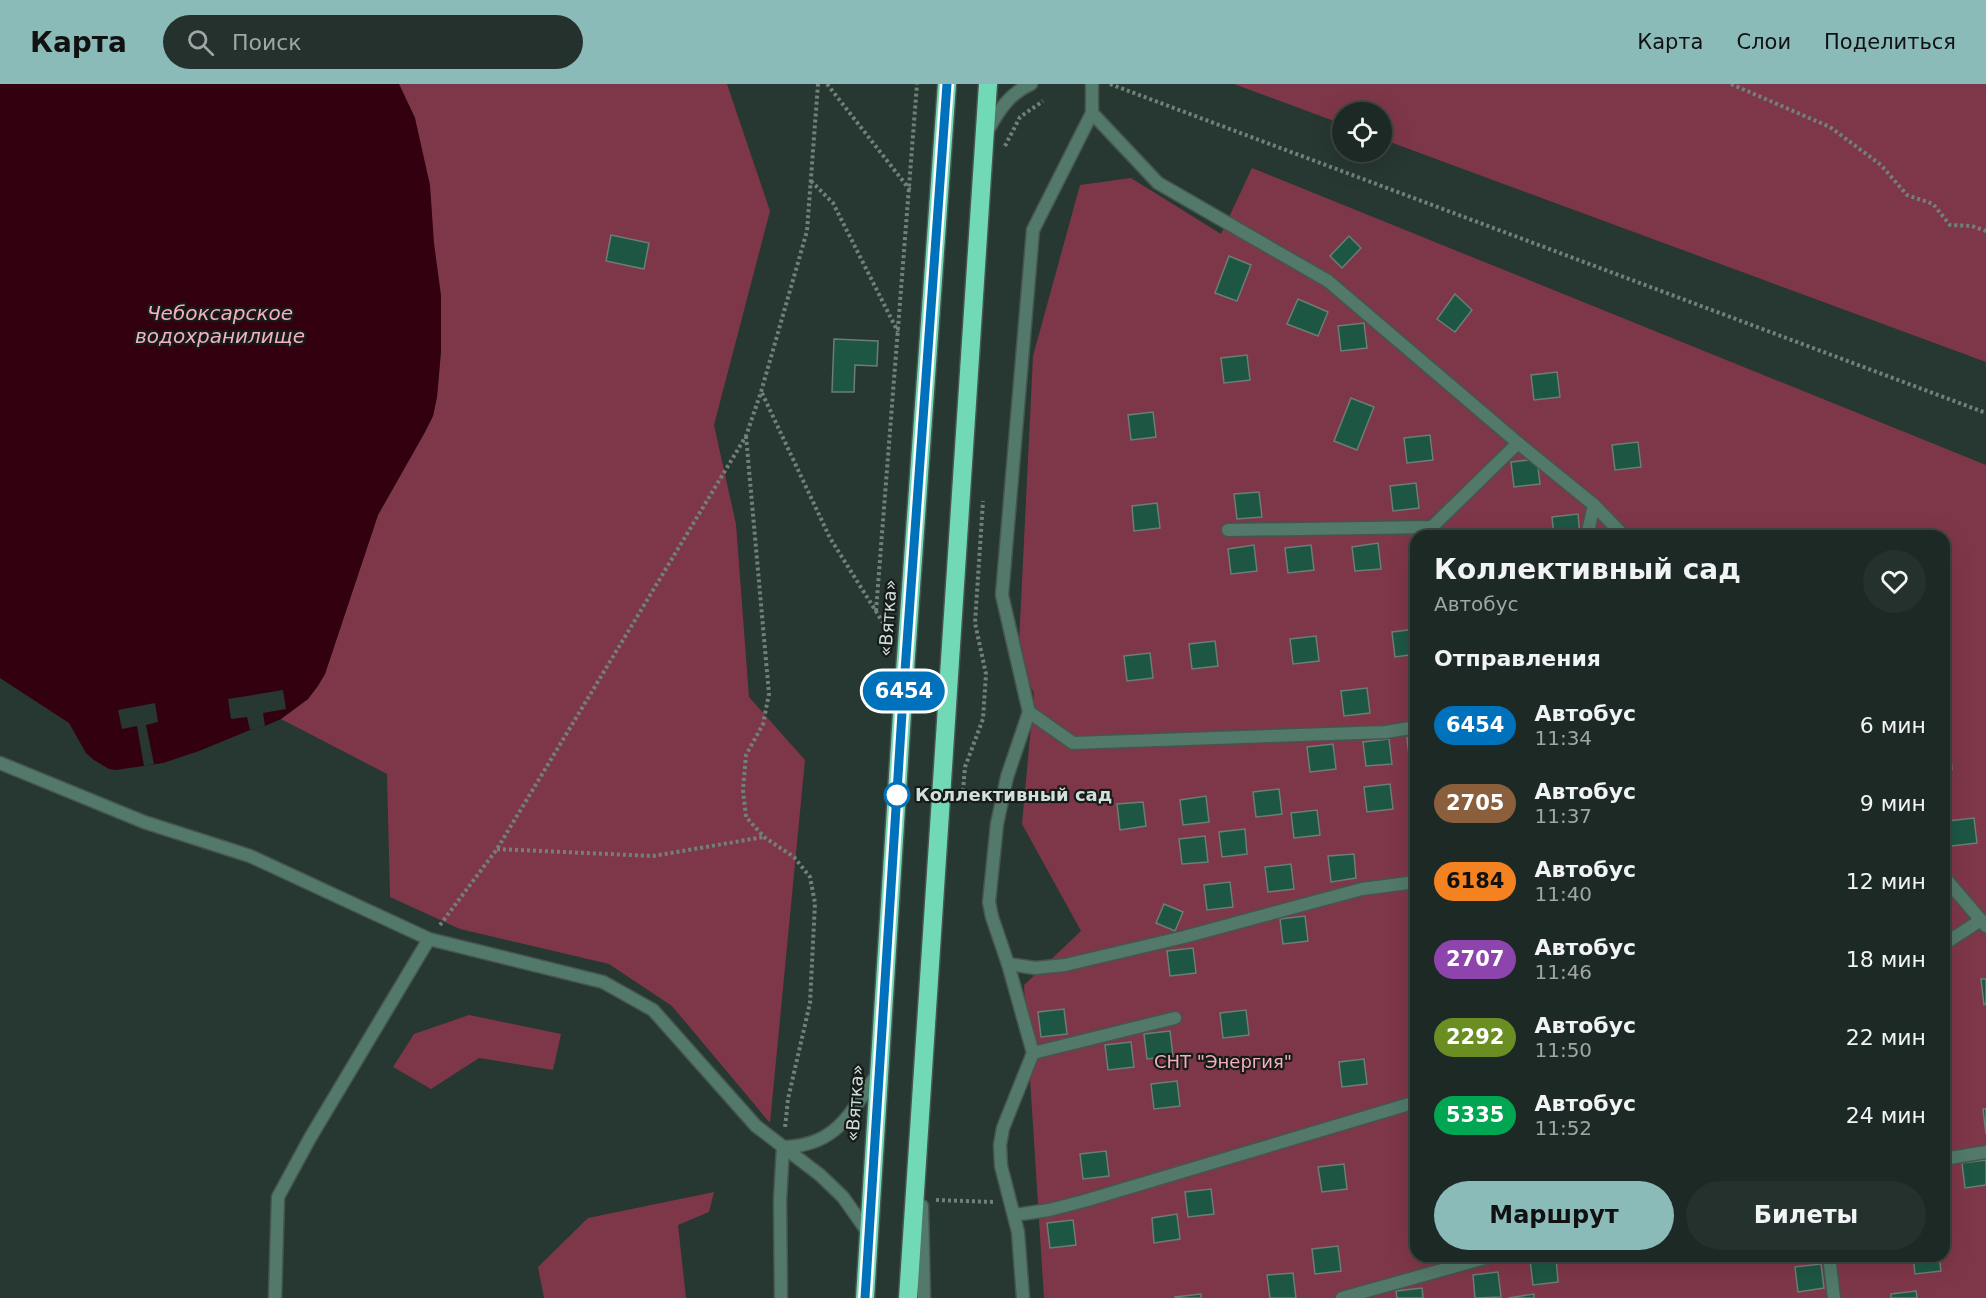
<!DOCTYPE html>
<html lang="ru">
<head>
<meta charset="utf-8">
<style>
  body { margin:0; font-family:"DejaVu Sans",sans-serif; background:#25312d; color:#f1f3f6; height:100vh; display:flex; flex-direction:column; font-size:22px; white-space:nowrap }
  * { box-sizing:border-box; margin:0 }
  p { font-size:20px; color:#a0a6a7 }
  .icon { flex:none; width:33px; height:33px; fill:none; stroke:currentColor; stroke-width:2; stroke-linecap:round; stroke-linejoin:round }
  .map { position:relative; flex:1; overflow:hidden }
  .details { position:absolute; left:1410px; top:446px; width:540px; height:732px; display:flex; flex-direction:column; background:#1d2925; border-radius:18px; box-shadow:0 6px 24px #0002,0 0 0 2px #3b4542 }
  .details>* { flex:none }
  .badge { padding:0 12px; border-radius:20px; font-size:21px; line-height:39px }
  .buttons { position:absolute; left:1332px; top:18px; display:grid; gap:12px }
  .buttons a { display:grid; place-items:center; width:60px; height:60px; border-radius:50%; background:#1d2925; box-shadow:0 6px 24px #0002,0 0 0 2px #3b4542; font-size:30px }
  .map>.badge { position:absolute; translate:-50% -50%; box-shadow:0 0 0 3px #fff }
  h2 { padding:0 24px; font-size:22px; line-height:54px }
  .round { display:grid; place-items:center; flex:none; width:63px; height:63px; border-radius:32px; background:#25312d }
  .headline { display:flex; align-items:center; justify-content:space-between; height:102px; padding:0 24px }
  h1 { font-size:28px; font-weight:700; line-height:45px }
  .action { display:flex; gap:12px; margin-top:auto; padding:12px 24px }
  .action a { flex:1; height:69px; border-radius:36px; background:#8bbbb9; color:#111; font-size:24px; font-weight:700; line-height:69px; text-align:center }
  .action a+a { background:#25312d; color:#f1f3f6 }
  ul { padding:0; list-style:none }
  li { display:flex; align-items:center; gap:18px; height:78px; padding:0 24px }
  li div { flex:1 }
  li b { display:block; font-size:22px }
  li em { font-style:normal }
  li .badge { min-width:66px; font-weight:700; text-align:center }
  header { display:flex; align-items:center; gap:36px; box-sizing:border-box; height:84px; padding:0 30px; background:#8bbbb9; color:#111 }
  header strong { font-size:28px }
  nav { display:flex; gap:33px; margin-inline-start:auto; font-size:21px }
  .search { width:420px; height:54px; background:#25312d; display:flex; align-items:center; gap:15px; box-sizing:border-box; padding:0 21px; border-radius:33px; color:#a0a6a7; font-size:22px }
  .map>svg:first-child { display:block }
</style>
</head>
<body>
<header>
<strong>Карта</strong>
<div class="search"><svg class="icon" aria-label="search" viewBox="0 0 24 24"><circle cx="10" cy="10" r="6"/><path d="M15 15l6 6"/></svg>Поиск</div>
<nav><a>Карта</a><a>Слои</a><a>Поделиться</a></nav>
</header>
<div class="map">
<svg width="1986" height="1214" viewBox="0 0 1986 1214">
  <rect width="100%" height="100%" fill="#273731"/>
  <g fill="#7e3748" fill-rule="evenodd">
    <path d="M399,0H727L770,127L714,341L736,440L749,613L805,676L770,1039L672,922L609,880L460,845L390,813L387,690L281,635L308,615L325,590L378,431L425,348L433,332L437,313L441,267V212L415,34Z"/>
    <path d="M1234,0H1986V278L1382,55V28H1342V40Z"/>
    <path d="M1252,84L1986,381V1214H1044L1024,901L1081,847L1022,740L1034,609L1018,580L1033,272L1080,101L1131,94L1221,150ZM1416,452H1944V1172H1416Z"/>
    <path d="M469,931L561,950L553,986L479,974L431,1005L393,983L414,950Z"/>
    <path d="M714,1108L709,1128L678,1141L686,1214H544L538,1183L588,1134Z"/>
  </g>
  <path fill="#330010" d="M0,0H399L415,34L430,101L434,159L441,212V267L437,313L433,332L425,348L378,431L325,590L318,602L308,615L281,635L265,642L250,646L199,667L163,679L116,686L109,685L94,676L86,669L69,639L0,594Z"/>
  <g fill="#273731">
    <path d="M283,606L286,625L263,629L265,642L250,646L247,633L231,635L228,615Z"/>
    <path d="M155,619L158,638L146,641L154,680L144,682L137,642L122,645L118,626Z"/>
  </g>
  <g fill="#1e5644" stroke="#6b7d76" stroke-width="1.5">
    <path d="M611,151L649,159L644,185L606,177Z"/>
    <path d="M1349,152L1361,164L1342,184L1330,172Z"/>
    <path d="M1229,172L1251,181L1237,217L1215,209Z"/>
    <path d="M1455,210L1472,226L1455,248L1437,235Z"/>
    <path d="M1298,215L1328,228L1318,252L1287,240Z"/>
    <path d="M1364,239L1367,264L1341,267L1338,242Z"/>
    <path d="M834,255L878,257L877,282L855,281L854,308H832Z"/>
    <path d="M1247,271L1250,296L1224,299L1221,274Z"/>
    <path d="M1557,288L1560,313L1534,316L1531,291Z"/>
    <path d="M1351,314L1374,323L1357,366L1334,357Z"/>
    <path d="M1153,328L1156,353L1131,356L1128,331Z"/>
    <path d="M1430,351L1433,376L1407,379L1404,354Z"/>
    <path d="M1638,358L1641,383L1615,386L1612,361Z"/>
    <path d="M1537,375L1540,400L1514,403L1511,378Z"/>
    <path d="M1416,399L1419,424L1393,427L1390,402Z"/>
    <path d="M1259,408L1262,433L1237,435L1234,410Z"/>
    <path d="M1157,419L1160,444L1134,447L1132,422Z"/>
    <path d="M1578,430L1580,452H1554L1552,433Z"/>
    <path d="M1378,459L1381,485L1355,487L1352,463Z"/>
    <path d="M1254,461L1257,487L1231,490L1228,465Z"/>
    <path d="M1311,461L1314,486L1288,489L1285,464Z"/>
    <path d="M1416,545V570L1395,573L1392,548Z"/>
    <path d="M1316,552L1319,577L1293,580L1290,555Z"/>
    <path d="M1215,557L1218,582L1192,585L1189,560Z"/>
    <path d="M1150,569L1153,594L1127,597L1124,572Z"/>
    <path d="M1367,604L1370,629L1344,632L1341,607Z"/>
    <path d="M1416,653V678L1410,679L1407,654Z"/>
    <path d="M1389,655L1392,680L1366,682L1363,658Z"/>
    <path d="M1949,659L1952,685L1944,686V660Z"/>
    <path d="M1333,660L1336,685L1310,688L1307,663Z"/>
    <path d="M1390,700L1393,725L1367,728L1364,703Z"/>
    <path d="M1279,705L1282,730L1256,733L1253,708Z"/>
    <path d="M1206,712L1209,738L1183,741L1180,716Z"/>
    <path d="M1143,718L1146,742L1120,746L1117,720Z"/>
    <path d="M1317,726L1320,751L1294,754L1291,729Z"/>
    <path d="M1974,734L1977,759L1951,762L1948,737Z"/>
    <path d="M1245,745L1247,770L1222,773L1219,748Z"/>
    <path d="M1205,752L1208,778L1182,780L1179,755Z"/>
    <path d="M1354,770L1356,794L1331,798L1328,772Z"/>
    <path d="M1291,780L1294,805L1268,808L1265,783Z"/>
    <path d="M1230,798L1233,823L1207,826L1204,801Z"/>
    <path d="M1164,820L1183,828L1175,847L1156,839Z"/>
    <path d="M1305,832L1308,857L1283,860L1280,835Z"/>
    <path d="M1193,864L1196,889L1170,892L1167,867Z"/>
    <path d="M1981,895H1986V920L1984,921Z"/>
    <path d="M1064,925L1067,950L1041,953L1038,928Z"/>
    <path d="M1246,926L1249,951L1223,954L1220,929Z"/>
    <path d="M1170,947L1173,972L1147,975L1144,950Z"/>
    <path d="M1131,958L1134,983L1108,986L1105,961Z"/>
    <path d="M1364,975L1367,1000L1342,1003L1339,978Z"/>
    <path d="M1177,997L1180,1022L1154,1025L1151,1000Z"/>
    <path d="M1983,1025H1986V1050Z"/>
    <path d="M1106,1067L1109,1092L1083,1095L1080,1070Z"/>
    <path d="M1986,1076V1101L1965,1104L1962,1079Z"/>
    <path d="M1344,1080L1347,1105L1322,1108L1318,1083Z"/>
    <path d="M1211,1105L1214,1130L1188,1133L1185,1108Z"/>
    <path d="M1177,1130L1180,1155L1154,1159L1152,1134Z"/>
    <path d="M1944,1131H1946L1949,1156L1944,1157Z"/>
    <path d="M1073,1136L1076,1161L1050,1164L1047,1139Z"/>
    <path d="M1338,1162L1341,1187L1315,1190L1312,1165Z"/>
    <path d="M1600,1172H1627V1174L1601,1177Z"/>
    <path d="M1913,1172H1939L1941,1187L1915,1190Z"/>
    <path d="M1556,1173L1558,1198L1533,1201L1530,1176Z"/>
    <path d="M1821,1180L1824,1204L1798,1208L1795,1183Z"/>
    <path d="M1498,1188L1501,1213L1475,1214L1473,1191Z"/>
    <path d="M1293,1189L1296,1214H1270L1267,1191Z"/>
    <path d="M1422,1204L1423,1214H1397L1396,1207Z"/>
    <path d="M1916,1207L1917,1214H1891V1210Z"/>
    <path d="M1201,1210V1214H1175V1213Z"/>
    <path d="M1534,1210V1214H1508Z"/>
  </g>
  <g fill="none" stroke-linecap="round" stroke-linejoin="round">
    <defs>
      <g id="lane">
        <path d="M1228,446L1432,443L1518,359"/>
        <path d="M1587,452L1594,421"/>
        <path d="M1029,628L1073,659L1386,648L1416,643"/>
        <path d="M0,679L144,738L250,772L429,855L603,898L653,926L756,1042L820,1091L843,1113L869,1150"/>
        <path d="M1944,860L1981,836"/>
        <path d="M1008,880L1035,884L1065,881L1184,853L1362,805L1416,798"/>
        <path d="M1033,969L1175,934"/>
        <path d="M783,1063C837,1062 850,1029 878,989"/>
        <path d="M1944,1075L1986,1068"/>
        <path d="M1014,1131L1049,1126L1084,1117L1416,1018"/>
        <path d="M1829,1172L1834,1214"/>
        <path d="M275,1214L278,1113L310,1054L429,855"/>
        <path d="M781,1214L780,1116L783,1063"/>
        <path d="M1023,1214L1018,1148L1001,1082L1000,1061L1003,1044L1033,969L1008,880L992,833L989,818L997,740L1007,693L1029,628L1002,511L1033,146L1092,29"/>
        <path d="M1342,1214L1492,1172"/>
      </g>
      <g id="street">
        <path d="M1092,0V29L1158,99L1328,197L1518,359L1594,421L1624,452"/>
        <path d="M988,46C999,26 1010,9 1031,0"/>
        <path d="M1944,793L1986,842"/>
        <path d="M922,1122L924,1214"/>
      </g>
      <g id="highway">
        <path d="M865,1214L902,629L947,0"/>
        <path d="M908,1214L988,0"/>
      </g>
    </defs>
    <use href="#lane" stroke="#46554f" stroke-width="15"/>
    <use href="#street" stroke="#46554f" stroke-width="15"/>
    <use href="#highway" stroke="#46554f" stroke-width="21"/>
    <g stroke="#72807a" stroke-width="4" stroke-dasharray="3 3" stroke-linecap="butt">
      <path d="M827,0L910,106"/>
      <path d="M1110,0L1986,329"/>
      <path d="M1731,0L1830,43L1881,81L1907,111L1933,120L1950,141L1972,142L1986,147"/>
      <path d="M1005,62L1020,33L1043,17"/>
      <path d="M811,97L833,119L898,248"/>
      <path d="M762,309L830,454L887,545"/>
      <path d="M746,352L769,610L763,640L746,671L743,706L746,733L764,753L794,773L810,793L815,819L810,919L788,1015L785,1044"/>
      <path d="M876,527L917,0"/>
      <path d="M963,707L965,683L983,635L986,590L975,539L983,417"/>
      <path d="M497,765L653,772L764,753"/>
      <path d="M440,841L497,765L746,352L761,308L807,147L818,0"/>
      <path d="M936,1116L994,1118"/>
    </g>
    <use href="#lane" stroke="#52796a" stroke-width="12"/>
    <use href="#street" stroke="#52796a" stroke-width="12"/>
    <use href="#highway" stroke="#72d9b7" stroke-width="18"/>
  </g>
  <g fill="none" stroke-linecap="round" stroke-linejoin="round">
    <defs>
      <path id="line" d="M865,1214L902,629L947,0"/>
    </defs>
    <use href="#line" stroke="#fff" stroke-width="14"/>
    <use href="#line" stroke="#0072bc" stroke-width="9"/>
  </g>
  <circle fill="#fff" stroke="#0072bc" stroke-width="3" cx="897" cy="711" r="12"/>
  <g text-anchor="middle" stroke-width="4.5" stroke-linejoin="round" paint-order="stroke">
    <g font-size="18" fill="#d4deda" stroke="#151c19">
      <text transform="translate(888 534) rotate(-86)" y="6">«Вятка»</text>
      <text transform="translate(855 1019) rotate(-86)" y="6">«Вятка»</text>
    </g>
    <g font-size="18" font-weight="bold" fill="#d4deda" stroke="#151c19" text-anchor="start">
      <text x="915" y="717">Коллективный сад</text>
    </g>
    <g font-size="18" fill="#f4aeba" stroke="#151c19">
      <text x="1223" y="984">СНТ "Энергия"</text>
    </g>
    <g font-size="20" font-style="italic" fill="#f6b0bd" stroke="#151c19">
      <text x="220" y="236">Чебоксарское<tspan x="220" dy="23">водохранилище</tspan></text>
    </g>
  </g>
</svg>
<div class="buttons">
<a><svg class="icon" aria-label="locate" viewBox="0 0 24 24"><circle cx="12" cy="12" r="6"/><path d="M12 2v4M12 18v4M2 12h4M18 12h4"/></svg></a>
</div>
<b class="badge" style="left:904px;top:607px;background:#0072bc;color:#fff">6454</b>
<section class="details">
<div class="headline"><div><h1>Коллективный сад</h1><p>Автобус</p></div><a class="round"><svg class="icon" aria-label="heart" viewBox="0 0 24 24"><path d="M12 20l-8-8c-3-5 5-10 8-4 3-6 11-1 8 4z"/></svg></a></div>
<h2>Отправления</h2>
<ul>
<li><span class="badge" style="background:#0072bc;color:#fff">6454</span><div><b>Автобус</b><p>11:34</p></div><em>6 мин</em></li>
<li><span class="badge" style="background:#8b5e3c;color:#fff">2705</span><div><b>Автобус</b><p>11:37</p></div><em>9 мин</em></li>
<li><span class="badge" style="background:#f58220;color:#111">6184</span><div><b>Автобус</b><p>11:40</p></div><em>12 мин</em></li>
<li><span class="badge" style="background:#8e44ad;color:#fff">2707</span><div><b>Автобус</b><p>11:46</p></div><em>18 мин</em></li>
<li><span class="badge" style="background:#6b8e23;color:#fff">2292</span><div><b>Автобус</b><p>11:50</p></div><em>22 мин</em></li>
<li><span class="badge" style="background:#00a651;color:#fff">5335</span><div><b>Автобус</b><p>11:52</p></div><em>24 мин</em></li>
</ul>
<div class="action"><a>Маршрут</a><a>Билеты</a></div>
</section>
</div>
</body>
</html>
